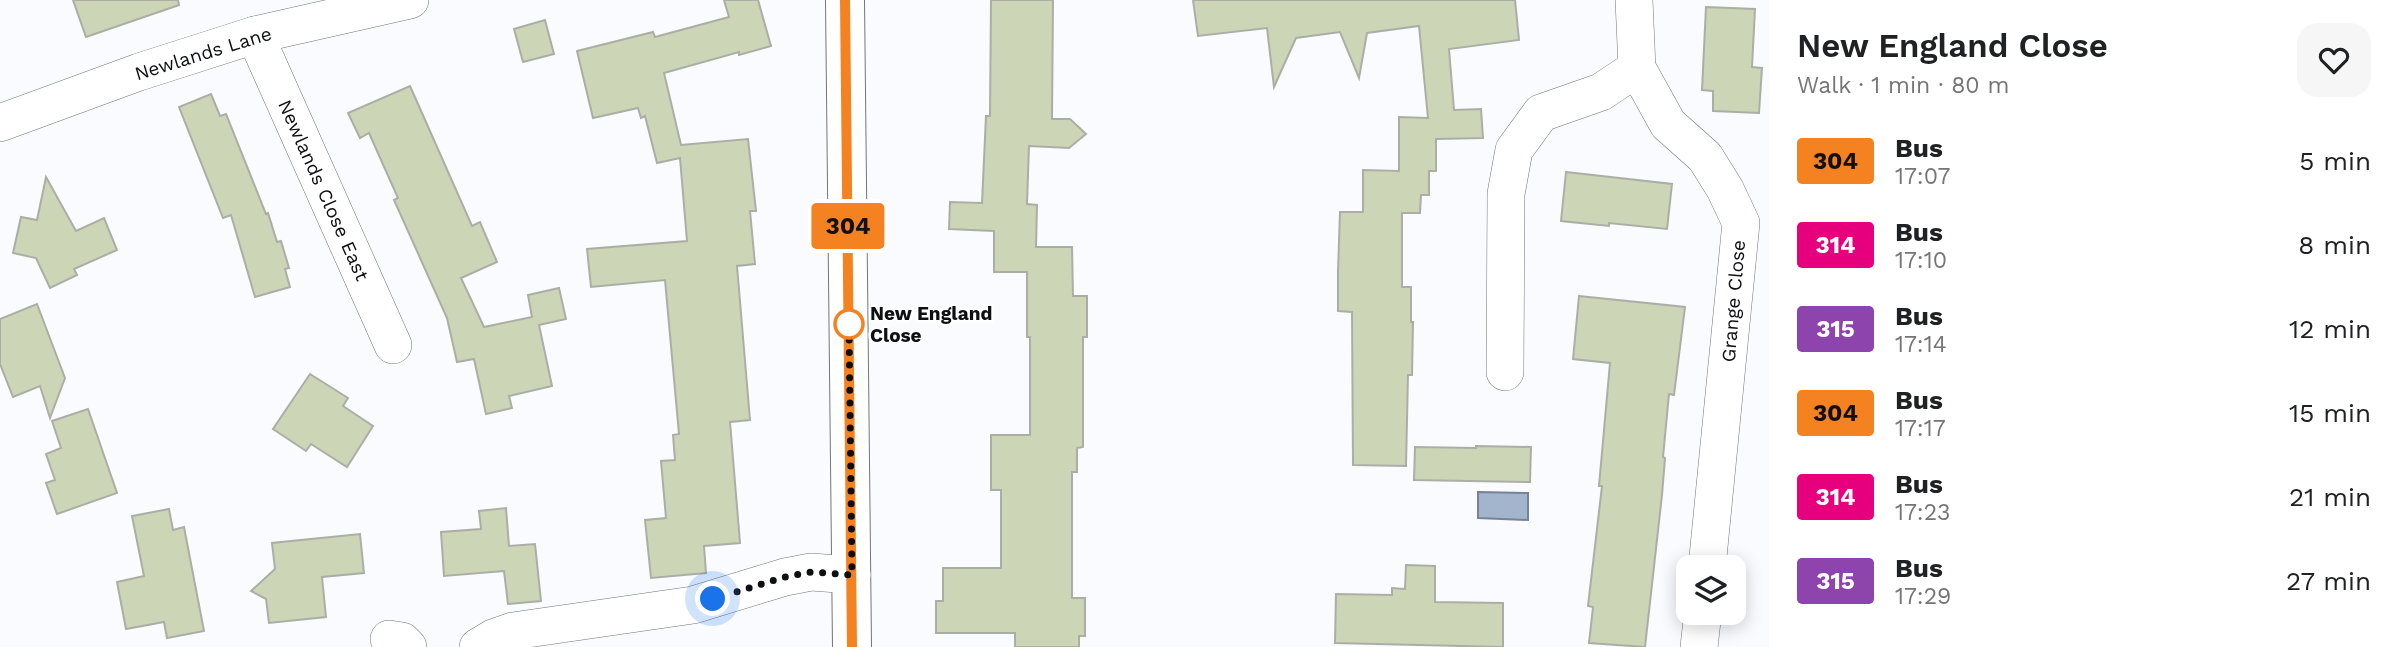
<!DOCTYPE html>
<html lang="en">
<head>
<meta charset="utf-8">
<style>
  body { margin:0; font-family:"Work Sans",sans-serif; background:#f6f6f6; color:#202124; height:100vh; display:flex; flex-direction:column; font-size:26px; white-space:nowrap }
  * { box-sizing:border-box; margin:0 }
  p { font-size:23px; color:#757577 }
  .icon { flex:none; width:38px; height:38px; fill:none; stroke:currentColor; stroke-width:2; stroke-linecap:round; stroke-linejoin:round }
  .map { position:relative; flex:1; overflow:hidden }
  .drawer { display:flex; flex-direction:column; background:#fff; width:630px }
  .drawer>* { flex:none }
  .badge { padding:0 14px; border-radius:5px; font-size:24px; line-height:46px }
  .buttons { position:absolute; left:1676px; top:555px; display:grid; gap:14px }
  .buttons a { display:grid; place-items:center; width:70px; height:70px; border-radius:14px; background:#fff; box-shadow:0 4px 18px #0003; font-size:35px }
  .you { position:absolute; width:35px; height:35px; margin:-18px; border:5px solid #fff; border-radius:50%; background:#1a73e8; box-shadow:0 0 0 10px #1a73e833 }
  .map>.badge { position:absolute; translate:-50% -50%; box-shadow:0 0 0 4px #fff }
  .round { display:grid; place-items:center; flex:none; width:74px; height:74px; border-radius:21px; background:#f6f6f6 }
  .headline { display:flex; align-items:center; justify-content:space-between; height:119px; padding:0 28px }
  h1 { font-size:33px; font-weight:600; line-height:52px }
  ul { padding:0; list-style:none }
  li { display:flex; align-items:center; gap:21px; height:84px; padding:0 28px }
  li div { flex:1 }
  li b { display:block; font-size:26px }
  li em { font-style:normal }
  li .badge { min-width:77px; font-weight:700; text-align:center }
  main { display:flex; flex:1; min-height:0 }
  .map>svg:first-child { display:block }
</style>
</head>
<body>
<main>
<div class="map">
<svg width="1769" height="647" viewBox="0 0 1769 647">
  <rect width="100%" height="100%" fill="#f9fbff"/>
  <path fill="#a3b4cd" stroke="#768295" stroke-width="2" d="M1478,492L1528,493V520L1478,518Z"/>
  <g fill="#cdd5b7" stroke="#acaea6" stroke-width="2">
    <path d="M73,0H178L179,5L86,37Z"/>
    <path d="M724,0H758L771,46L739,55V52L664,73L681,145L748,139L756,211H750L755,264L737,266L750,420L730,422L740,543L704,546L706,573L651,578L645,520L666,518L661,461L675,460L673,435L679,434L665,280L591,287L587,249L687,241L680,158L657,163L645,116L641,118L638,108L593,118L577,51L653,32L655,37L729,17Z"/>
    <path d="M991,0H1053L1052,119H1070L1086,134L1069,148L1029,146L1027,204L1037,205L1036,247H1072L1073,296H1087V337H1083V447L1077,448V472H1072V598H1085V636H1079V647H1015V633H936V601H943V568H1001V490H991V435H1030V337H1027V272H994V231L949,229L950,202L982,203L986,116H990Z"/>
    <path d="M1193,0H1515L1519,40L1449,49L1454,110L1481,109L1483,138L1436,139V171H1429V195H1421L1420,213H1402V287H1411V322H1413L1412,375H1408L1406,466L1353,465L1352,312L1338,311V271L1340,212H1363V170L1399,171V117L1428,118L1419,26L1367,33L1359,78L1340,32L1296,38L1274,87L1267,28L1198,36Z"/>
    <path d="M1706,7L1755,9L1752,67L1762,68L1759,113L1713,111V91L1702,90Z"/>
    <path d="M545,20L554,54L523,62L514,29Z"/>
    <path d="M410,86L472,226L480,222L497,262L461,278L484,327L532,317L528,295L559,288L566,319L539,325L552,386L509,396L512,408L486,414L474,359L457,362L447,318L394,200L398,198L369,133L360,138L348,113Z"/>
    <path d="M211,94L220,116L226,114L266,214L268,213L277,242L281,241L289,268L285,269L290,287L255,297L231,215L223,218L179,107Z"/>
    <path d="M1566,172L1672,184L1667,229L1609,223V226L1561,221Z"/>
    <path d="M46,177L76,231L104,218L117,250L74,269L77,275L50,288L36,258L13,253L21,217L37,220Z"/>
    <path d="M1579,296L1685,307L1674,395L1669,394L1663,457L1665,458L1662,495L1645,647L1589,643L1593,607L1588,606L1602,486H1599L1610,363L1573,359Z"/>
    <path d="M37,304L65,378L50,418L40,386L13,397L0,364V319Z"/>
    <path d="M310,374L348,398L343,406L373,426L347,467L311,444L306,451L273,429Z"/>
    <path d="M88,409L117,493L57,514L46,483L55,480L46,454L61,448L52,421Z"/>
    <path d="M1476,446L1531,447L1530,482L1414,480L1415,447L1476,448Z"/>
    <path d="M506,508L509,546L535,544L541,601L508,604L504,571L444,576L441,532L481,529L479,511Z"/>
    <path d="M169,509L173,530L184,527L204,631L167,638L164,622L126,629L117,582L144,576L132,516Z"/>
    <path d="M360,534L364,573L322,577L326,617L269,623L266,599L251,591L275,569L272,543Z"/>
    <path d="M1406,565L1435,566V602L1503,603V647L1335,643L1336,594L1392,595V588L1405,589Z"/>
  </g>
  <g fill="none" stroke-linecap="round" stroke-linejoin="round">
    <defs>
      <g id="street">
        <path d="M1634,0L1637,68L1668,124L1705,157L1725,189L1741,223L1707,567"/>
        <path d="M255,35L393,345"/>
        <path d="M0,123L139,72L255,35L410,0"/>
        <path d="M1505,372L1506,194L1514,150L1541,113L1601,92L1637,68"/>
        <path d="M389,639L402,641L408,647"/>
        <path d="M478,647L493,638L513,631L693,605L785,577L811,572L852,575"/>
        <path d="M1699,647L1703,612"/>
      </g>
      <path id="secondary" d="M845,0L852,647"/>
    </defs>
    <use href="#street" stroke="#71757c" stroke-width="38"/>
    <use href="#secondary" stroke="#71757c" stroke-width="40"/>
    <use href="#street" stroke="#fff" stroke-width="37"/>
    <use href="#secondary" stroke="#fff" stroke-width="38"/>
  </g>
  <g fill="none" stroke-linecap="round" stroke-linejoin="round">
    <defs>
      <path id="line" d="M845,0L852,647"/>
    </defs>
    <use href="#line" stroke="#fff" stroke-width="16"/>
    <use href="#line" stroke="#f58220" stroke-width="10"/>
    <path stroke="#0e0f12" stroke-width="7" stroke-dasharray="0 12.6" d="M713,599L785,577L811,572L852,575L849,324"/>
  </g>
  <circle fill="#fff" stroke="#f58220" stroke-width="3.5" cx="849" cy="324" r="14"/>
  <g text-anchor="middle" stroke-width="5" stroke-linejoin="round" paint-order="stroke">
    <g font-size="19" fill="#0e0f12" stroke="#fff">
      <text transform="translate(203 53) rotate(-17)" y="7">Newlands Lane</text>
      <text transform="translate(324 190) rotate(66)" y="7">Newlands Close East</text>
      <text transform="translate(1733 301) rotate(-85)" y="7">Grange Close</text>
    </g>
    <g font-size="19" font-weight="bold" fill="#0e0f12" stroke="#fff" text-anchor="start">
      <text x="870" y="320">New England<tspan x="870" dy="22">Close</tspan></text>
    </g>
  </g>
</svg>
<div class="buttons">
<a><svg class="icon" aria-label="layers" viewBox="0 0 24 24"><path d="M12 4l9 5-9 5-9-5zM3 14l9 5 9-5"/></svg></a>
</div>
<div class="you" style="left:713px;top:599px"></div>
<b class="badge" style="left:848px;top:226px;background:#f58220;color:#111">304</b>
</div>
<section class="drawer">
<div class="headline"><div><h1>New England Close</h1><p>Walk · 1 min · 80 m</p></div><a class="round"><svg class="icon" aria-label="heart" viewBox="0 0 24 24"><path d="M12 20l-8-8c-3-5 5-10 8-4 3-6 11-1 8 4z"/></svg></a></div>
<ul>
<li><span class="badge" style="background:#f58220;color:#111">304</span><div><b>Bus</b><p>17:07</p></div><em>5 min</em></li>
<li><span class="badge" style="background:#e6007e;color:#fff">314</span><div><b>Bus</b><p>17:10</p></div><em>8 min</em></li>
<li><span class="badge" style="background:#8e44ad;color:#fff">315</span><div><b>Bus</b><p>17:14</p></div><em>12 min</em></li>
<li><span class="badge" style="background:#f58220;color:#111">304</span><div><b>Bus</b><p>17:17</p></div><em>15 min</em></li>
<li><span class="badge" style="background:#e6007e;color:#fff">314</span><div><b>Bus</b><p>17:23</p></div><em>21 min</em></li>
<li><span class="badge" style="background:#8e44ad;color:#fff">315</span><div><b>Bus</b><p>17:29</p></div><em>27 min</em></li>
</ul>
</section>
</main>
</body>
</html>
